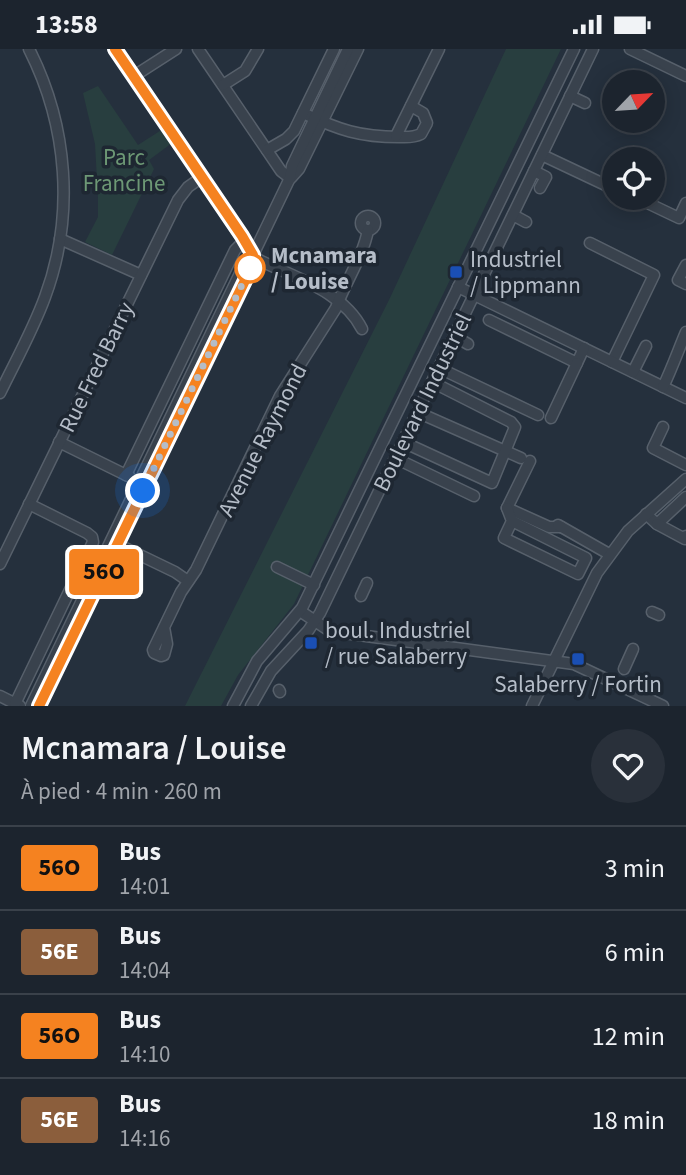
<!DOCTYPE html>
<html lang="fr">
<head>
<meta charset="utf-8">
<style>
  body { margin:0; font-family:"Source Sans 3",sans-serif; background:#29303a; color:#f1f3f6; height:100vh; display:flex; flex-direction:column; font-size:26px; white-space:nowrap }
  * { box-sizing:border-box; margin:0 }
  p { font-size:23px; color:#a0a4aa }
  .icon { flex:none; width:38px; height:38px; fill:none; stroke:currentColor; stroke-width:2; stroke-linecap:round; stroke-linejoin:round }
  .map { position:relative; height:657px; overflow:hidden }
  .sheet { display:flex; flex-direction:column; background:#1c242e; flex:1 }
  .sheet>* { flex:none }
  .badge { padding:0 14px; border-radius:5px; font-size:24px; line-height:46px }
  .needle { width:46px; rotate:65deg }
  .tools { position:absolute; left:602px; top:21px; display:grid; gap:14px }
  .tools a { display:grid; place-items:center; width:63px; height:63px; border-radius:50%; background:#1c242e; box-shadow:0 4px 18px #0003,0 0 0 2px #3a414a; font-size:35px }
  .you { position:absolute; width:35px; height:35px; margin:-18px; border:5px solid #fff; border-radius:50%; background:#1a73e8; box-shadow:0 0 0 10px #1a73e833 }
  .map>.badge { position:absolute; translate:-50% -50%; box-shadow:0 0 0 4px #fff }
  .round { display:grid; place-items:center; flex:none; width:74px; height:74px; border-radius:37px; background:#29303a }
  .overview { display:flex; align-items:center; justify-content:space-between; height:119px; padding:0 21px }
  h1 { font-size:33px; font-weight:600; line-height:52px }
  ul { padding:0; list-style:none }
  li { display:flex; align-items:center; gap:21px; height:84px; padding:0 21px; border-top:2px solid #3a414a }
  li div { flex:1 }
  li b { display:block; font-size:26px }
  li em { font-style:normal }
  li .badge { min-width:77px; font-weight:700; text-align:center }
  .status { display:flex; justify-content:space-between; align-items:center; height:49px; padding:0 35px; background:#1c242e; direction:ltr }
  .status svg { height:19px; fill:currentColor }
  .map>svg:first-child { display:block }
</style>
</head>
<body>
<div class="status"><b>13:58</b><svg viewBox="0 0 49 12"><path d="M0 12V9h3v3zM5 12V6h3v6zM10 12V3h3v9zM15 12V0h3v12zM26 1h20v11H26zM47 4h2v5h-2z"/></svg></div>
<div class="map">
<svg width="686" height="657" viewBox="0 0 686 657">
  <rect width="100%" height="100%" fill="#25303d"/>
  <g fill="#283e3f">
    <path d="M506,0H561L294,555L238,626L221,657H185L389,251Z"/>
    <path d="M98,37L138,96L163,80L172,94L149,111L154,120L112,206L85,193L98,168V149L95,95L83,44Z"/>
  </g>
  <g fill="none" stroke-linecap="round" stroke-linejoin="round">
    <defs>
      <g id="minor">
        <path d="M116,0L253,206L259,211C295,229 343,242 362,280"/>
        <path d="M198,0L281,122L290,129"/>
        <path d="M630,0L686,27"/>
        <path d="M134,27L176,0"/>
        <path d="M223,36L245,22L258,0"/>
        <path d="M570,47L585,54"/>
        <path d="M303,64C339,81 360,88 399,88C407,88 413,89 421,85L427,74L423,64L411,57"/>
        <path d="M396,87L439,0"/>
        <path d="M267,101L286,90L294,82L334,0"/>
        <path d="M542,106L614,140"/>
        <path d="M534,122L546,128L540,139"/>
        <path d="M291,129L299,120L358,0"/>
        <path d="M637,149L679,169L686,154"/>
        <path d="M513,166L526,173"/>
        <circle cx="368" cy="174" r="7"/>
        <path d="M60,190L141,226"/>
        <path d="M590,194L654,226L612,313"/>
        <path d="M686,216L678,231L686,235"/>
        <path d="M458,238L686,349"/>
        <path d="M489,271L577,314L584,299"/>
        <path d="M454,287L468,295"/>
        <path d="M439,319L538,366"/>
        <path d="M633,323L646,297"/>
        <path d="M663,338C672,319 678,302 686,283"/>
        <path d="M0,344C15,313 33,281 45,248C75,167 68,77 29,0"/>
        <path d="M417,363L521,409"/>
        <path d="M551,369L577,314"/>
        <path d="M663,378L653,399L686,416"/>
        <path d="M59,393L130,428"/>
        <path d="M403,393L492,434L515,378L511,373L432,333"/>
        <path d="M395,409L474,447"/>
        <path d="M530,412L507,459L549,478H561"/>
        <path d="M126,426L235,201L244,192"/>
        <path d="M507,459L512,472L586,509L578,525L504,489L512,472"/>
        <path d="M646,465L657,475L686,448"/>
        <path d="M657,475L685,490L686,487"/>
        <path d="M558,476L609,505"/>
        <path d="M117,495L175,523L188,532"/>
        <path d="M0,515L178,151L188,138L202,128"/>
        <path d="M277,518L314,536"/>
        <path d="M361,547L367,534"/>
        <path d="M300,562L327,580L344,584L574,615L663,657"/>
        <path d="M652,563L659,566"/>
        <path d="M164,578L167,595L164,606L161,607L154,604L153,601L181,543L196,521L280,347L336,259C345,233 363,208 368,181"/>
        <path d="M624,620L633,600"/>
        <path d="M279,641L280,643"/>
        <path d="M0,647L20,657"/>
        <path d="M15,655L93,493L92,488L87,484L29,455"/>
        <path d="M31,657L246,212L253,206"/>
        <path d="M39,657L252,215L253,206L290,129L292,117L348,0"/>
        <path d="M233,657L257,612L302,559L574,0"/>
        <path d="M251,657L271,622L308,582L320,564L593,0"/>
        <path d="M532,657L597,524L628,482L686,430"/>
      </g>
    </defs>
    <use href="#minor" stroke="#57606b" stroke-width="13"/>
    <use href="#minor" stroke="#39424d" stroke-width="10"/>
  </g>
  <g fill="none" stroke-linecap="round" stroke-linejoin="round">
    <defs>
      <path id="line" d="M39,657L253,215V206L242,187L115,0"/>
    </defs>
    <use href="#line" stroke="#fff" stroke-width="16"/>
    <use href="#line" stroke="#f58220" stroke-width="10"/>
    <path stroke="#b5bdc8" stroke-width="7" stroke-dasharray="0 12.6" d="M143,442L251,217L250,219"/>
  </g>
  <circle fill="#fff" stroke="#f58220" stroke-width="3.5" cx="250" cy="219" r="14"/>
  <g fill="#1a4fb4" stroke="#1e2732" stroke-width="2.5">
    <rect x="449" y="216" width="14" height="14" rx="3.5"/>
    <rect x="304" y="587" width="14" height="14" rx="3.5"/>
    <rect x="571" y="603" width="14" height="14" rx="3.5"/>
  </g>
  <g text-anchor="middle" stroke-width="7" stroke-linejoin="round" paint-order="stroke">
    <g font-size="23" fill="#6d9875" stroke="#1e2732">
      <text x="124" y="116">Parc<tspan x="124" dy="26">Francine</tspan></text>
    </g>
    <g font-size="23" font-weight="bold" fill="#b5bdc8" stroke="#1e2732" text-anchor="start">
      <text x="271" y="214">Mcnamara<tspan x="271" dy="26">/ Louise</tspan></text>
    </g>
    <g font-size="23" fill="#b5bdc8" stroke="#1e2732" text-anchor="start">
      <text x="470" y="218">Industriel<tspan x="470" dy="26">/ Lippmann</tspan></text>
      <text x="325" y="589">boul. Industriel<tspan x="325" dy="26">/ rue Salaberry</tspan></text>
      <text x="578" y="643" text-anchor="middle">Salaberry / Fortin</text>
    </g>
    <g font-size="23" fill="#b5bdc8" stroke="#1e2732">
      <text transform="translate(96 318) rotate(-64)" y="8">Rue Fred Barry</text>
      <text transform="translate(422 353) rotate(-64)" y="8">Boulevard Industriel</text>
      <text transform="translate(262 391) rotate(-63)" y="8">Avenue Raymond</text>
    </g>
  </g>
</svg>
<div class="tools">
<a><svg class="needle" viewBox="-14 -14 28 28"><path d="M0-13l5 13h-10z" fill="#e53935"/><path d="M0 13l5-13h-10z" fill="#a0a4aa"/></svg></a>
<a><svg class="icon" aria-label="locate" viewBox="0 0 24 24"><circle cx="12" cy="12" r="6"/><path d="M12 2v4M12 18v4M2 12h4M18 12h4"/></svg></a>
</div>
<div class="you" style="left:143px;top:442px"></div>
<b class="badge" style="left:104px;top:523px;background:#f58220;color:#111">56O</b>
</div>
<section class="sheet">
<div class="overview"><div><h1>Mcnamara / Louise</h1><p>À pied · 4 min · 260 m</p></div><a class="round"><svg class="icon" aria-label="heart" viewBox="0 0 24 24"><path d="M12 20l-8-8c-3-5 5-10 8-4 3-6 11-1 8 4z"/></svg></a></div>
<ul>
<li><span class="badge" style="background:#f58220;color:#111">56O</span><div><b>Bus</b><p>14:01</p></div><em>3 min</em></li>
<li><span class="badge" style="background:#8b5e3c;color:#fff">56E</span><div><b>Bus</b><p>14:04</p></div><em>6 min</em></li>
<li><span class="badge" style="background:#f58220;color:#111">56O</span><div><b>Bus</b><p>14:10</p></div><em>12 min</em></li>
<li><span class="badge" style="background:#8b5e3c;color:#fff">56E</span><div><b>Bus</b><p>14:16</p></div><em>18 min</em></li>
</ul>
</section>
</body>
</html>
